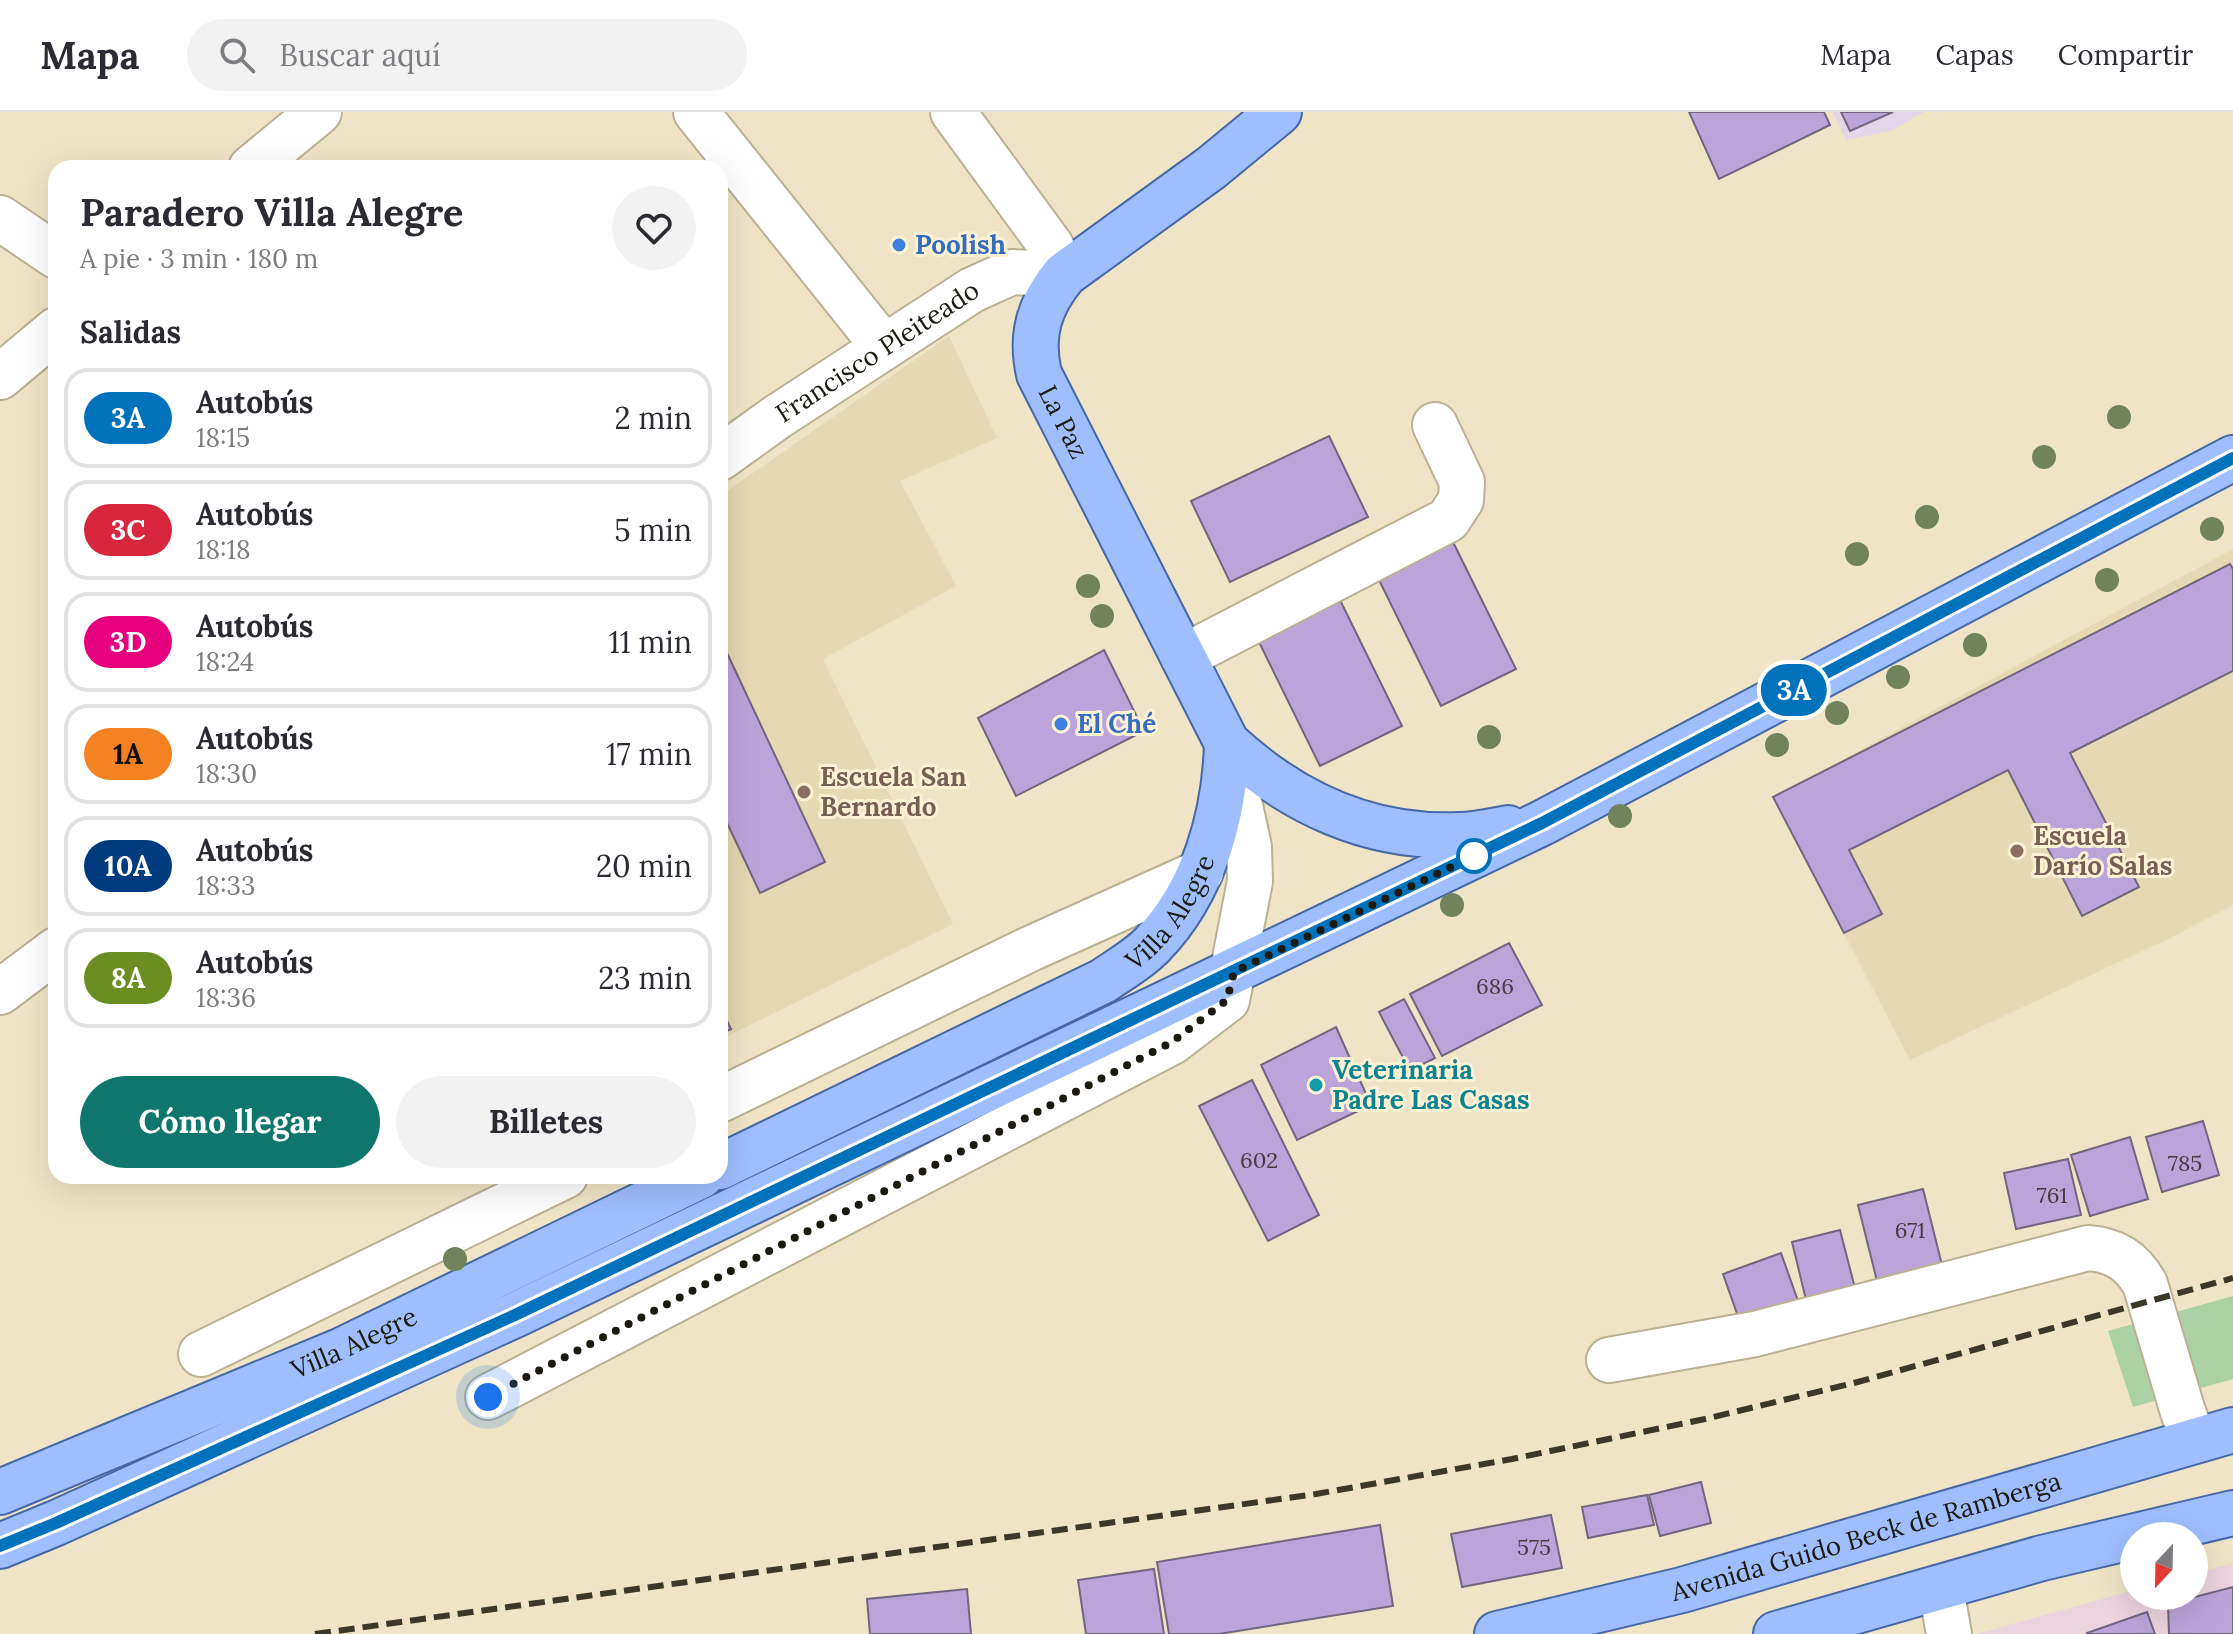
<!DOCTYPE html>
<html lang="es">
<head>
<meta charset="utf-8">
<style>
  body { margin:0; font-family:Lora,serif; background:#f2f2f3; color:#2b2b33; height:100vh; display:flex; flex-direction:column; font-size:30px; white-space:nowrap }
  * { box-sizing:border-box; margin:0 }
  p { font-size:26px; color:#7c7c81 }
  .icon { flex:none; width:44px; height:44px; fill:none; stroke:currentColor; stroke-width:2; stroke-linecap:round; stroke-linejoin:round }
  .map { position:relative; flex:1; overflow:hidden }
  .sheet { position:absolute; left:48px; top:48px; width:680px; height:1024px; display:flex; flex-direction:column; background:#fff; border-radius:24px; box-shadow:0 8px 32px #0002 }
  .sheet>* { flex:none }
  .badge { padding:0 16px; border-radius:26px; font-size:28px; line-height:52px }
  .needle { width:52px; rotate:202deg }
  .buttons { position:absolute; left:2120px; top:1410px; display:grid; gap:16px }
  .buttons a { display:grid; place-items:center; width:88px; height:88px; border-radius:50%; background:#fff; box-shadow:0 8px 32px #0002; font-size:40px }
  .you { position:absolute; width:40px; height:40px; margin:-20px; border:6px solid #fff; border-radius:50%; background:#1a73e8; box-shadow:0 0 0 12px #1a73e833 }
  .map>.badge { position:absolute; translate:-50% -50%; box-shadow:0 0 0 4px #fff }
  h2 { padding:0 32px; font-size:30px; line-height:72px }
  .round { display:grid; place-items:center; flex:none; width:84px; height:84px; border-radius:42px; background:#f2f2f3 }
  .overview { display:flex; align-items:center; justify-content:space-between; height:136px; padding:0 32px }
  h1 { font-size:38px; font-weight:800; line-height:60px }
  .action { display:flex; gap:16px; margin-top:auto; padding:16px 32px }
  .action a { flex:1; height:92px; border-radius:48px; background:#0f766e; color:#fff; font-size:32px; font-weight:800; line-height:92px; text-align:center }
  .action a+a { background:#f2f2f3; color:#2b2b33 }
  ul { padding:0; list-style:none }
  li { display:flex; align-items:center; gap:24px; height:100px; margin:0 16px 12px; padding:0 16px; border:4px solid #e1e1e2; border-radius:24px }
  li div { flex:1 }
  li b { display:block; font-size:30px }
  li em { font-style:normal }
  li .badge { min-width:88px; font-weight:700; text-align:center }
  header { display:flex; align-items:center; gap:48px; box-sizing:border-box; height:112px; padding:0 40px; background:#fff; border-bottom:2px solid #e1e1e2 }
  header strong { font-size:38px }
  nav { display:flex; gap:44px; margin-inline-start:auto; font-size:28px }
  .search { width:560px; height:72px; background:#f2f2f3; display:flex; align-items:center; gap:20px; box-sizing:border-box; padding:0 28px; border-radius:44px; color:#7c7c81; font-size:30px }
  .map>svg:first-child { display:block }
</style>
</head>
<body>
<header>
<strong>Mapa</strong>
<div class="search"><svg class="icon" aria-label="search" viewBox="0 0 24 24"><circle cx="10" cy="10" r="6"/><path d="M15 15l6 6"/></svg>Buscar aquí</div>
<nav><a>Mapa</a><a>Capas</a><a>Compartir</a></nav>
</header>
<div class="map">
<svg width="2233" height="1522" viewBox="0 0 2233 1522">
  <rect width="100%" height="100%" fill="#efe5c6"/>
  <path fill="#e3d6e9" d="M1833,0H1924L1891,19L1846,28Z"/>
  <path fill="#ecd4de" d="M2233,1451V1522H1977L2134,1478V1484H2194V1462Z"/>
  <g fill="#e5d8b2">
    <path d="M949,224L997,326L900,369L956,474L823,547L953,812L720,928V384Z"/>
    <path d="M2233,437V793L2168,827L1910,948L1773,685Z"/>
  </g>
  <path fill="#abd1a4" d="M2233,1184V1267L2133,1295L2108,1219Z"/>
  <g fill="#bba4da" stroke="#716680" stroke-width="2">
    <path d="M1689,0H1824L1830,13L1719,67Z"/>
    <path d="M1841,0H1893L1850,19Z"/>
    <path d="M1329,324L1368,405L1230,470L1191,389Z"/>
    <path d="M1453,430L1516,557L1441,594L1378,466Z"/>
    <path d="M2230,452L2233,457V559L2070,641L2139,775L2082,804L2008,658L1849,738L1882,802L1844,821L1773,685Z"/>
    <path d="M1339,486L1402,614L1320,654L1257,526Z"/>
    <path d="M720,526L825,750L760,781L720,696Z"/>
    <path d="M1104,538L1144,619L1016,684L978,606Z"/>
    <path d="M1509,831L1542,893L1442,944L1410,882Z"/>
    <path d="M1404,887L1435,946L1410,959L1379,900Z"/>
    <path d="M720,894L731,917L720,923Z"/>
    <path d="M1336,915L1371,993L1297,1028L1261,953Z"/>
    <path d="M1252,968L1319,1103L1268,1129L1199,994Z"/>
    <path d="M2203,1009L2219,1063L2162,1080L2146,1025Z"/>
    <path d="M2130,1025L2148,1087L2090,1104L2071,1043Z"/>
    <path d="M2068,1047L2081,1103L2016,1117L2004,1061Z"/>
    <path d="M1923,1077L1942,1153L1877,1169L1858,1093Z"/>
    <path d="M1840,1118L1856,1180L1807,1192L1792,1130Z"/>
    <path d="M1781,1141L1798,1189L1740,1210L1723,1162Z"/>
    <path d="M1701,1370L1711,1411L1660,1424L1649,1383Z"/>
    <path d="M1647,1383L1654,1413L1588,1426L1582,1395Z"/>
    <path d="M1551,1403L1562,1456L1462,1475L1451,1422Z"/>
    <path d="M1380,1413L1393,1494L1219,1522H1169L1157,1450Z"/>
    <path d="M1154,1457L1164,1522H1086L1078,1468Z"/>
    <path d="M2233,1475V1522H2169L2168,1492Z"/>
    <path d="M967,1477L971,1522H870L867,1487Z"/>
    <path d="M2147,1500L2155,1522H2087V1521Z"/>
  </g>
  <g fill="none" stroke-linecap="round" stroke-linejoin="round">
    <defs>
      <g id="minor">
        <path d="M696,0L884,235"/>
        <path d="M251,56L319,0"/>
        <path d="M0,106L56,144"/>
        <path d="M0,265L56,218"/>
        <path id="s1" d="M720,346L777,305L972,178L1012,160L1065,162L1051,134L953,0"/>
        <path d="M1183,545L1448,408L1461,388L1462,370L1435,313"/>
        <path d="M0,880L56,838"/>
        <path d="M720,988L1032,836L1201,760"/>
        <path d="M201,1242L565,1064"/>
        <path d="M1609,1248L1755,1222L2088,1136C2115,1138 2132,1149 2145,1172L2183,1300L2194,1328"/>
        <path d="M488,1285L1172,930L1227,888L1250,769L1249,735L1228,639"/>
        <path d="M1941,1477L1949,1522"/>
      </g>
      <g id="major">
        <path id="s2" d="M1279,0L1211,56L1065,162C1039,193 1030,223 1039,262L1227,631C1292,691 1370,727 1459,723C1476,723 1492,719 1508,716"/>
        <path id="s3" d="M720,1055L1103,869C1119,858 1139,847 1153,832C1204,779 1225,703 1227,631"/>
        <path id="s4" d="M0,1380L340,1239L701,1064"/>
        <path d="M0,1434L56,1411L515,1203L1542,711L2233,346"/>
        <path id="s5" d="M1497,1522L1682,1478L2233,1318"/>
        <path d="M1776,1522L2042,1446L2233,1401"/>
      </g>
    </defs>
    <use href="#minor" stroke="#bab193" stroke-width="48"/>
    <use href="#major" stroke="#4668a9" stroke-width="48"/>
    <use href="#minor" stroke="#fff" stroke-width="44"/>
    <use href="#major" stroke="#9ebefe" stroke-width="44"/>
    <path stroke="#3b3729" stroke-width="6" stroke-dasharray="16 8" stroke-linecap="butt" d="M315,1522L1316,1382L1512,1347L1705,1307L1854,1271L2233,1166"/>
  </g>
  <g fill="#70835a">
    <circle cx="2119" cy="305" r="12"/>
    <circle cx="2044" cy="345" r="12"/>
    <circle cx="1927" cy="405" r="12"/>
    <circle cx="2212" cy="417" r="12"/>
    <circle cx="1857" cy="442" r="12"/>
    <circle cx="2107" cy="468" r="12"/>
    <circle cx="1088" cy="474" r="12"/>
    <circle cx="1102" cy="504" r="12"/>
    <circle cx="1975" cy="533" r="12"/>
    <circle cx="1898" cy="565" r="12"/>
    <circle cx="1837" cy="601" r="12"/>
    <circle cx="1489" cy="625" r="12"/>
    <circle cx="1777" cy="633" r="12"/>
    <circle cx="1620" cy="704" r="12"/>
    <circle cx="1452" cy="793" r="12"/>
    <circle cx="455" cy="1147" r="12"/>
  </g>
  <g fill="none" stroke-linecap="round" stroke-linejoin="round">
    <defs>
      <path id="line" d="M0,1434L56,1411L515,1203L1542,711L2233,346"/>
    </defs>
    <use href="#line" stroke="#fff" stroke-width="18"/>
    <use href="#line" stroke="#0072bc" stroke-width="12"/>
    <path stroke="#1c190e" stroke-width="8" stroke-dasharray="0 14.4" d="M488,1285L1172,930L1227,888L1234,860L1474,744"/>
  </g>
  <g fill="#3f7fe0" stroke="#fcf2d3" stroke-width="3">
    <circle cx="899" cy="133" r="8"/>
    <circle cx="1061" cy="612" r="8"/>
  </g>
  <g fill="#8d6e63" stroke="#fcf2d3" stroke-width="3">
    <circle cx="804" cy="680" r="8"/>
    <circle cx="2017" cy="739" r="8"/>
  </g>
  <circle fill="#fff" stroke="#0072bc" stroke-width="4" cx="1474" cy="744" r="16"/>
  <circle fill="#0f9aa8" stroke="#fcf2d3" stroke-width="3" cx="1316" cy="973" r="8"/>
  <g text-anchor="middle" stroke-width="6" stroke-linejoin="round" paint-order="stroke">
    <g font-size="22" fill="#443c41">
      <text x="1495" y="882">686</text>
      <text x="1259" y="1056">602</text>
      <text x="2185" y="1059">785</text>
      <text x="2052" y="1091">761</text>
      <text x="1910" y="1126">671</text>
      <text x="1534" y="1443">575</text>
    </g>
    <g font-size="26" font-weight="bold" fill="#366cbe" stroke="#fcf2d3" text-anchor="start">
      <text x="915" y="142">Poolish</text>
      <text x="1077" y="621">El Ché</text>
    </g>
    <g font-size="26" fill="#1c190e" stroke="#fcf2d3">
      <text dy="9" stroke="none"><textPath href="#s1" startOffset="190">Francisco Pleiteado</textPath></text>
      <text dy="9" stroke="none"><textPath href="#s2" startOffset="430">La Paz</textPath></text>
      <text dy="9" stroke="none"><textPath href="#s3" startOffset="524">Villa Alegre</textPath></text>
      <text dy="9" stroke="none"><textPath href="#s4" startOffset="384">Villa Alegre</textPath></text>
      <text dy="9" stroke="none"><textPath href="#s5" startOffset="382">Avenida Guido Beck de Ramberga</textPath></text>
    </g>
    <g font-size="26" font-weight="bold" fill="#785e54" stroke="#fcf2d3" text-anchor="start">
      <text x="820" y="674">Escuela San<tspan x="820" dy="30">Bernardo</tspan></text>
      <text x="2033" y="733">Escuela<tspan x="2033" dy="30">Darío Salas</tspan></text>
    </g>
    <g font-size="26" font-weight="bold" fill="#0d838f" stroke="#fcf2d3" text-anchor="start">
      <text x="1332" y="967">Veterinaria<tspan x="1332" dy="30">Padre Las Casas</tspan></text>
    </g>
  </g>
</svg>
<div class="buttons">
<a><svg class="needle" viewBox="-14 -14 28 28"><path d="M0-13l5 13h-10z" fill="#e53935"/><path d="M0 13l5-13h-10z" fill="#7c7c81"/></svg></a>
</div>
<div class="you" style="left:488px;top:1285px"></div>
<b class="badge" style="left:1794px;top:578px;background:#0072bc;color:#fff">3A</b>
<section class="sheet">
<div class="overview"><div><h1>Paradero Villa Alegre</h1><p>A pie · 3 min · 180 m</p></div><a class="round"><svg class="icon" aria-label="heart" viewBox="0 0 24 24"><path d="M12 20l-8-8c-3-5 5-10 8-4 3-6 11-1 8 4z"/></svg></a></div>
<h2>Salidas</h2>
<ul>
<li><span class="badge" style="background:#0072bc;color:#fff">3A</span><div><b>Autobús</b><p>18:15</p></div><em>2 min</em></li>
<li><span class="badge" style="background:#d7263d;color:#fff">3C</span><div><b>Autobús</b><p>18:18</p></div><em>5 min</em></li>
<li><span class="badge" style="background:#e6007e;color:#fff">3D</span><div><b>Autobús</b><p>18:24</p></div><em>11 min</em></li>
<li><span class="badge" style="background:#f58220;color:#111">1A</span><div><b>Autobús</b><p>18:30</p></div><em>17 min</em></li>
<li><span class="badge" style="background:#003b80;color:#fff">10A</span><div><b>Autobús</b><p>18:33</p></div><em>20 min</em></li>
<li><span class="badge" style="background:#6b8e23;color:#fff">8A</span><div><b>Autobús</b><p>18:36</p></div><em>23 min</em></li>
</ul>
<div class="action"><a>Cómo llegar</a><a>Billetes</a></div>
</section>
</div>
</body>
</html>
